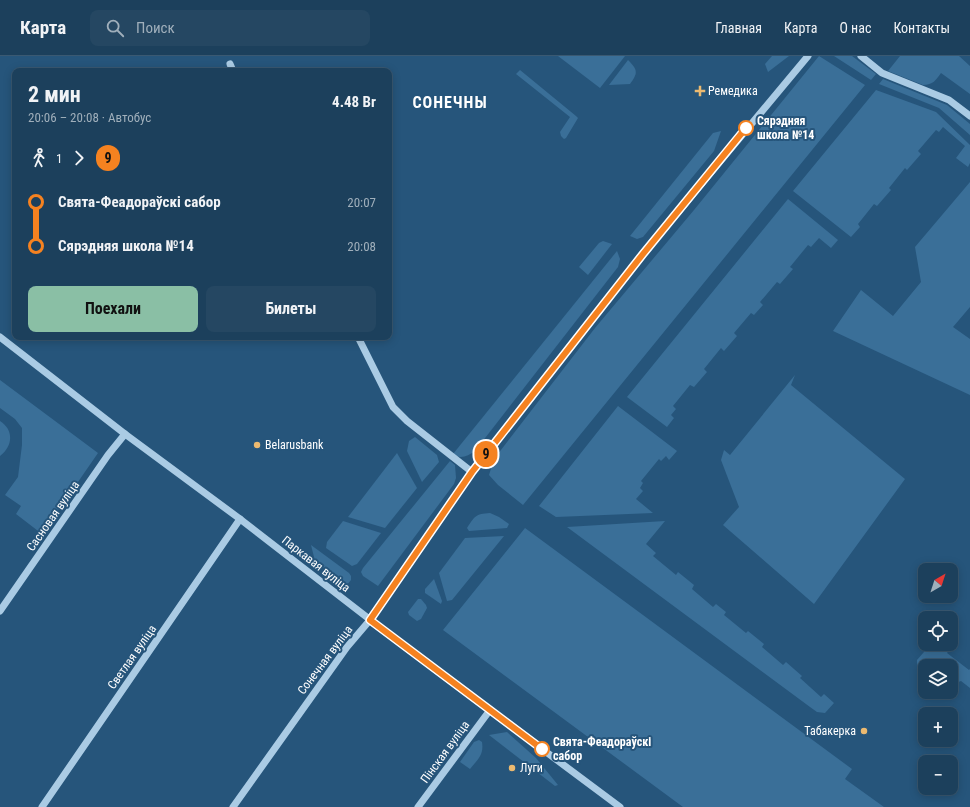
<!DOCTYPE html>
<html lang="ru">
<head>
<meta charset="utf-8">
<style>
  body { margin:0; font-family:"Roboto Condensed",sans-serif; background:#254762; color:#f1f3f6; height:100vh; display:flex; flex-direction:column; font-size:15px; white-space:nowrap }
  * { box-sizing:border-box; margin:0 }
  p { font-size:13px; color:#a0afbb }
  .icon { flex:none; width:22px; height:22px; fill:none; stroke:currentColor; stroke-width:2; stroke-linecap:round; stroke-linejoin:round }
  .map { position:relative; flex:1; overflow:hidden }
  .drawer { position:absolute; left:12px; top:12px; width:380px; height:272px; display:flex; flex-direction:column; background:#1c405c; border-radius:8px; box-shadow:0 2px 10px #0003,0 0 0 1px #3a5972 }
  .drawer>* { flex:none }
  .badge { padding:0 8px; border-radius:13px; font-size:14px; line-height:26px }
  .needle { width:26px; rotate:39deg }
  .controls { position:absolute; left:918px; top:507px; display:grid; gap:8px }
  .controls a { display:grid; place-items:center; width:40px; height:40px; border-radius:8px; background:#1c405c; box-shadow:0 2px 10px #0003,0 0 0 1px #3a5972; font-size:20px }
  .map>.badge { position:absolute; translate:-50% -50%; box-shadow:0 0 0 2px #fff }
  .legs { display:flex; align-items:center; gap:6px; height:44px; padding:0 16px; font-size:13px }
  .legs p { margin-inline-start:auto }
  .head { display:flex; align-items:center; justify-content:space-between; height:68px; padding:0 16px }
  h1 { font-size:22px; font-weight:700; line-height:30px }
  .action { display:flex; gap:8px; margin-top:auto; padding:8px 16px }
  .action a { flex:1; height:46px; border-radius:8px; background:#8abfa5; color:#111; font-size:16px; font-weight:700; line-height:46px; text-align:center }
  .action a+a { background:#254762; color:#f1f3f6 }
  ul { padding:0 16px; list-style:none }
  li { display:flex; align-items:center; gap:14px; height:44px; font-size:15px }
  li i { display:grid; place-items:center; width:6px; height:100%; margin:0 5px; background:currentColor }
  li i::after { content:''; width:10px; height:10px; margin:-5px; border:3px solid; border-radius:50%; background:#1c405c }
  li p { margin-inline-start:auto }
  li:first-child i { background:linear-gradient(#0000 50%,currentColor 0) }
  li:last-child i { background:linear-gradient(currentColor 50%,#0000 0) }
  header { display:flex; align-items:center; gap:24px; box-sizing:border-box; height:56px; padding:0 20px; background:#1c405c; border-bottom:1px solid #3a5972 }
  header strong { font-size:19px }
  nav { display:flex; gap:22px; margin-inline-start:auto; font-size:14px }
  .search { width:280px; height:36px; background:#254762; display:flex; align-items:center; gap:10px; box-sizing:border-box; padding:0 14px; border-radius:8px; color:#a0afbb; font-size:15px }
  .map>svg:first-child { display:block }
</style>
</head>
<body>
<header>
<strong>Карта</strong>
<div class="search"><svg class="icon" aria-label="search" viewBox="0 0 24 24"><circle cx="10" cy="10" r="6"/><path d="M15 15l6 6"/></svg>Поиск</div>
<nav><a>Главная</a><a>Карта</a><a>О нас</a><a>Контакты</a></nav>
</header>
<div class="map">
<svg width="970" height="751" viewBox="0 0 970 751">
  <rect width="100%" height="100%" fill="#26557b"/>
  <g fill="#3a6f98">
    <path d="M558,0H625L600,32Z"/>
    <path d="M772,0H789L768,16L765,8Z"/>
    <path d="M819,0L865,29L523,449L498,429L489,419L494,403L595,272L694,154Z"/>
    <path d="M834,0H852L876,18L871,24Z"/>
    <path d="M900,0H959L970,10V38L941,17C936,24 933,29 923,29L888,15Z"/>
    <path d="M628,4C638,14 638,17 630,28L609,29Z"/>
    <path d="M520,14L576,60L578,62L566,82L564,83L561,80L560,76L570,61L516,18Z"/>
    <path d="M883,23L947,49L970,68V79L939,52L879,28Z"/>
    <path d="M876,34L936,56L970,89V107L968,111L956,102L965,90L943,71L939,76L936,74L918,95L921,98L907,114L905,112L889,132L891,134L877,150L874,148L858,168L860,171L851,181L793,135Z"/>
    <path d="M721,75L714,95L643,181L637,183L630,180L713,77Z"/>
    <path d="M970,126V251L953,271L970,283V339L833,275L861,234L893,260L921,226L915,191Z"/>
    <path d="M788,143L838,184L831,192L819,182L811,191L808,189L790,211L793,213L780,228L777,226L760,246L763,249L754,259L751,257L734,277L737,280L724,295L721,292L704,313L707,316L694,331L690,329L673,350L676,353L671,359L674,362L667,371L627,341Z"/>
    <path d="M603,185L612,188L588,219L579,211L599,187Z"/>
    <path d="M617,195L620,203L618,211L475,395C468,400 460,404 453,398Z"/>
    <path d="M795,319L791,329L905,423L814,548L723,469L739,451L721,404L724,394L730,399Z"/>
    <path d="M0,324L98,397L42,478L16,458L21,450L5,439L18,421L22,389V372L15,363L0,352Z"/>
    <path d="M618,350L677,395L669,404L666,400L661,405L659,403L641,425L643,427L640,432L643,435L636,443L653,457L556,461L539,450Z"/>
    <path d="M0,365C14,374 13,390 0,400Z"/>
    <path d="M415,381L437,399L439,406L422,426L407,395L409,385Z"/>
    <path d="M397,397L417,432L385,472L348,461Z"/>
    <path d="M450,405L455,409L456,422L454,428L378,530L363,520L361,516L363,512Z"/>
    <path d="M490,457L499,461L509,468L507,472L469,475L467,472C475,460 475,458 490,457Z"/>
    <path d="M343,465L381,477L357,508L352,510L326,492L327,486Z"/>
    <path d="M665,465L646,488L656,497L653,500L676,519L678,516L694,529L692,533L713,551L716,548L726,556L724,559L746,577L748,575L764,588L762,591L783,609L786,606L802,620L800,622L821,641L824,638L834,647L825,657L817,656L810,651L567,471Z"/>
    <path d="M525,472L852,713L845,723L884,751H683L443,574Z"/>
    <path d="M504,480L452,544L447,545L439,517L465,482Z"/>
    <path d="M311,489L349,517L351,520V524L346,530L315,505Z"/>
    <path d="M434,523L442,545L441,548L425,537V533Z"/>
    <path d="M418,543H421L426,549L427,552L421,563L417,565L409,559L408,556Z"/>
    <path d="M931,588H944L943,589L949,594L947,597L969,614L970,613V632L961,625L951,629V610H925V615L917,609V604Z"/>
    <path d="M507,676L536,702L558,729L555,730L489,679Z"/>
    <path d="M479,684L482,686C484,699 478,703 470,713L460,706L474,686Z"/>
  </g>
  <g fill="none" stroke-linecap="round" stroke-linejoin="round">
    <g stroke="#aacbe4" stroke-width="7">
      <path d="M861,0L882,17L949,44L970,60"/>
      <path d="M230,8L233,15"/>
      <path d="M0,281L125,378L240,463L408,593L620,751"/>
      <path d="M358,281L393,351L407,365L472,416"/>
      <path d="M0,555L108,399L125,378"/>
      <path d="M42,751L240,463"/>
      <path d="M233,751L347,591L370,564L385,543L472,416L643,198L808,0"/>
      <path d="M418,751L490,654"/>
    </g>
  </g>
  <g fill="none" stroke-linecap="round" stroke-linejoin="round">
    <defs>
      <path id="line-1" d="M542,693L370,564L472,416L643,198L746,72"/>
    </defs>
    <use href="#line-1" stroke="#fff" stroke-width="9"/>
    <use href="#line-1" stroke="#f58220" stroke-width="6"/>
  </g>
  <g fill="#ecba70" stroke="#26557b" stroke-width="1.5">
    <path d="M698 29h4v4h4v4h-4v4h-4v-4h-4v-4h4z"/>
    <circle cx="257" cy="389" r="4"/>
    <circle cx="864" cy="675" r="4"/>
    <circle cx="512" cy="712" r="4"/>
  </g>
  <g fill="#fff" stroke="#f58220" stroke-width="2">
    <circle cx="746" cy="72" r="7"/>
    <circle cx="542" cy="693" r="7"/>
  </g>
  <g text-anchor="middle" stroke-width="4" stroke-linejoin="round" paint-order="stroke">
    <g font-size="12" fill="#fff" stroke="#26557b" text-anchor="start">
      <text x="708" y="39">Ремедика</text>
      <text x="265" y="393">Belarusbank</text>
      <text x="856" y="679" text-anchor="end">Табакерка</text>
      <text x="520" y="716">Луги</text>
    </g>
    <g font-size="12" font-weight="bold" fill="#fff" stroke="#26557b" text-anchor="start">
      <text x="757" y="69">Сярэдняя<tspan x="757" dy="14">школа №14</tspan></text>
      <text x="553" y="690">Свята-Феадораўскі<tspan x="553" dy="14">сабор</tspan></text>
    </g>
    <g font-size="12" fill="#fff" stroke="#26557b">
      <text transform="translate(53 460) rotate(-55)" y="4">Сасновая вуліца</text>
      <text transform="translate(316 508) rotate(38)" y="4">Паркавая вуліца</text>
      <text transform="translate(132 601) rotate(-55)" y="4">Светлая вуліца</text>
      <text transform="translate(325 604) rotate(-53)" y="4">Сонечная вуліца</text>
      <text transform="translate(445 696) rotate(-54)" y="4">Пінская вуліца</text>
    </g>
    <g font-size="16" font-weight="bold" letter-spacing="1" fill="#fff" stroke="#26557b">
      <text x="450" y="52">СОНЕЧНЫ</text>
    </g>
  </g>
</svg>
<div class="controls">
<a><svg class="needle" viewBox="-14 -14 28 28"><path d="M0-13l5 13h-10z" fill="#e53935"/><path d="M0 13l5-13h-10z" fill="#a0afbb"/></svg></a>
<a><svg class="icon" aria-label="locate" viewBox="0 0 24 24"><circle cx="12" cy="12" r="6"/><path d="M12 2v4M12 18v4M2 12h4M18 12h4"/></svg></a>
<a><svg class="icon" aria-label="layers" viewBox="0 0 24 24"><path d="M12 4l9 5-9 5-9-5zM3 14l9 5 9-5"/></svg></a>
<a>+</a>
<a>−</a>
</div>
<b class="badge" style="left:486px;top:398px;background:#f58220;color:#111">9</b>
<section class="drawer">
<div class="head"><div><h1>2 мин</h1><p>20:06 – 20:08 · Автобус</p></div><b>4.48 Br</b></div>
<div class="legs"><svg class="icon" aria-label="walk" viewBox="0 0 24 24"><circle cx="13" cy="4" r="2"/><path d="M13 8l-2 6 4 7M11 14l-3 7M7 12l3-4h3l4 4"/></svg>1<svg class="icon" aria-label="forward" viewBox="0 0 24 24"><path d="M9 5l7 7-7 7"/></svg><b class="badge" style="background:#f58220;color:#111">9</b></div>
<ul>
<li><i style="color:#f58220"></i><b>Свята-Феадораўскі сабор</b><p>20:07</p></li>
<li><i style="color:#f58220"></i><b>Сярэдняя школа №14</b><p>20:08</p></li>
</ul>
<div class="action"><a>Поехали</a><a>Билеты</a></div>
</section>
</div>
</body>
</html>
